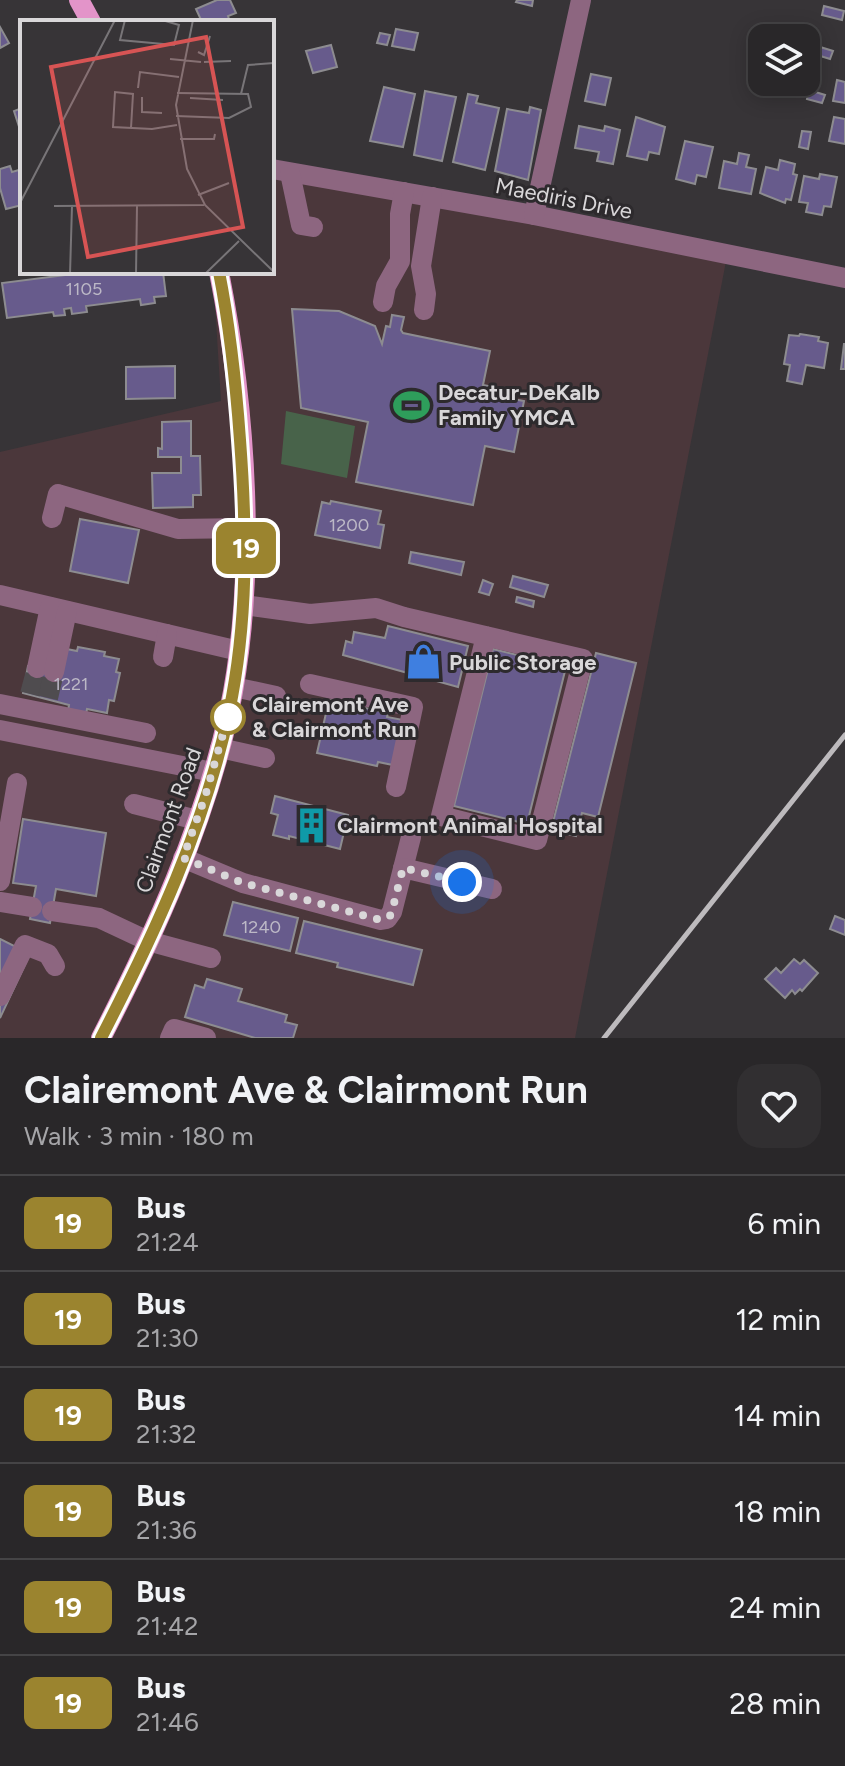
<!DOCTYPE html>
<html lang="en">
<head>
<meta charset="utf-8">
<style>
  body { margin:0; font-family:Figtree,sans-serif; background:#312f31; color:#f1f3f6; height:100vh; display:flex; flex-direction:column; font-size:30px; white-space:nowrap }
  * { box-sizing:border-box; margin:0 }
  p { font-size:26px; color:#a5a5a8 }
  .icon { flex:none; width:44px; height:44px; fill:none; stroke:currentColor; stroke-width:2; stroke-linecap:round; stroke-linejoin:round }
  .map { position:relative; height:1038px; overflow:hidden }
  .panel { display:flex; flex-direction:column; background:#292729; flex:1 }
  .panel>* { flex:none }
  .badge { padding:0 16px; border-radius:12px; font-size:28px; line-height:52px }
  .fabs { position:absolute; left:748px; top:24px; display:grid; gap:16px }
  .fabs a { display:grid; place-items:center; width:72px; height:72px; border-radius:16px; background:#292729; box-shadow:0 4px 20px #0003,0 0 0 2px #454446; font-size:40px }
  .you { position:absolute; width:40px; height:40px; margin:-20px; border:6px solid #fff; border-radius:50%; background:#1a73e8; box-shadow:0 0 0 12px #1a73e833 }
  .map>.badge { position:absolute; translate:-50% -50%; box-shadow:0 0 0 4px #fff }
  .round { display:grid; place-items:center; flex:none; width:84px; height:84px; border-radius:24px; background:#312f31 }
  .head { display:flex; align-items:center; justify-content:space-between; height:136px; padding:0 24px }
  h1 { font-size:38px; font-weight:700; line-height:60px }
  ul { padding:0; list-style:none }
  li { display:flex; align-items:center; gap:24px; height:96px; padding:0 24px; border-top:2px solid #454446 }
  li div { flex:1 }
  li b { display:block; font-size:30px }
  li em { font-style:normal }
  li .badge { min-width:88px; font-weight:700; text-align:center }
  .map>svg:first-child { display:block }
</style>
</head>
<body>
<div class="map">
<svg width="845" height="1038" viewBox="0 0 845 1038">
  <rect width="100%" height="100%" fill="#373437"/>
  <path fill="#4b373b" d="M272,168L729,246L575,1038H0V452L221,401L213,272H272Z"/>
  <path fill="#48634a" d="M286,411L355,426L347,478L281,464Z"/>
  <g fill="#675b8c" stroke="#8d8c90" stroke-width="2">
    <path d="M217,0H230L236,13L228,16L230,22H202L196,9Z"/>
    <path d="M517,0H533L532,6L516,2Z"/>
    <path d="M824,6L844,11L842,20L822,15Z"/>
    <path d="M0,27L9,43L0,48Z"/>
    <path d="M396,29L418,33L414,50L392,46Z"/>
    <path d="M380,33L390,35L387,45L377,43Z"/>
    <path d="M331,45L337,67L313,73L306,51Z"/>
    <path d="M817,46L833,51L830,59L814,54Z"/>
    <path d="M591,74L611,78L605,105L585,101Z"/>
    <path d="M837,80L845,82V103L833,101Z"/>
    <path d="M384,87L415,94L403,147L370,141Z"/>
    <path d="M809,90L825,95L822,103L807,99Z"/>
    <path d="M425,91L456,97L442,161L414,155Z"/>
    <path d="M468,94L478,96L476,103L499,108L485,170L453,162Z"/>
    <path d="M530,107L541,110L528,180L495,171L507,109L529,113Z"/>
    <path d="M22,108V136L14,111Z"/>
    <path d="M636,117L665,127L659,154L649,152L647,160L627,156Z"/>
    <path d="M834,117L845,119V144L829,141Z"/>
    <path d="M579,126L604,131L605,126L620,130L613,164L597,161L599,152L575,148Z"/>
    <path d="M802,131L811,132L808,149L799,147Z"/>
    <path d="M685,141L713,147L706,177L697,175L695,184L676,179Z"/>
    <path d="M739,153L749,155L746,167L756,169L751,194L719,188L724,161L737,164Z"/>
    <path d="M780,160L795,164L793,174L797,175L791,200L786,199L785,203L760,193L766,167L778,170Z"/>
    <path d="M10,166L12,172L22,169V205L6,209L0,188V169Z"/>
    <path d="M820,174L837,177L831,207L824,206L822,215L806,212L808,203L799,202L804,176L819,179Z"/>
    <path d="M89,272H163L166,296L154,297L155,303L141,305L140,299L86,306L87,312L72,314L71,308L64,309L65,315L54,316L53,312L7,318L2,283Z"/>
    <path d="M292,309L339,311L375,326L382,344L386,326L390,327L392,315L404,317L401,330L403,333L490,351L483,385L499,388L497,396L524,401L514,452L485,446L473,505L356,482L368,422L301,408Z"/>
    <path d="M800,334L819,337L818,341L828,343L824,368L806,365L802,384L787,381L790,365L784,364L789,335L799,336Z"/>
    <path d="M844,344H845V369H841Z"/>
    <path d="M175,366V398L126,399V367Z"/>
    <path d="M191,421V456H200L201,495H193V507L153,508L152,473H181V457H158V448L162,449V422Z"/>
    <path d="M331,501L381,511L378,524L384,525L380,548L315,535L322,502L330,504Z"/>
    <path d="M80,519L139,530L128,583L70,571Z"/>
    <path d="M411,552L464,562L461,575L409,563Z"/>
    <path d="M513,576L548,585L544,597L510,587Z"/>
    <path d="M483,580L493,584L489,595L479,592Z"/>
    <path d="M517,597L534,601L533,607L516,602Z"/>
    <path d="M388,626L468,646L458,687L343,655L346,641L352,643L354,632L385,638Z"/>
    <path d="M78,647L105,652L104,656L119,659L116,672L120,673L114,701L109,700L107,713L87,709L86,714L68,711L69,705L23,693L28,666L62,648L77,651Z"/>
    <path d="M493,649L566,667L527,824L454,806Z"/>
    <path d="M596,653L636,663L598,817L582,813L576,836L551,830Z"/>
    <path d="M329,700L388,713L387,717L403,720L393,765L378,762L377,766L317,753Z"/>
    <path d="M275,796L348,815L340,849L289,836V839L273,835L278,815L271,813Z"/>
    <path d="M23,819L106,833L96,896L56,889L50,923L30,919L36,886L13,883Z"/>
    <path d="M233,902L298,918L290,951L224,935Z"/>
    <path d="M835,916L845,920V935L830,929Z"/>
    <path d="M304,921L422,950L413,985L337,967L338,963L296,953Z"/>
    <path d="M0,939L30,954L0,1018Z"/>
    <path d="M794,959L800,964L804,960L818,973L802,991L800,989L795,994L792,990L785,998L765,979L776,968L781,973Z"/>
    <path d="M207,979L242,989L238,1001L287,1015L285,1022L297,1025L293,1038H255L185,1017L195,985L204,988Z"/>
  </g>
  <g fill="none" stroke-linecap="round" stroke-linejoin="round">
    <g stroke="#4f4c4f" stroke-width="20" stroke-dasharray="20 10" stroke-linecap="butt">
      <path d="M30,694L37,668"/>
      <path d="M48,698L54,672"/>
    </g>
    <g stroke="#8d6680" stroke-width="20">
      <path d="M272,169L534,215L845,278"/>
      <path d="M290,173L301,225L313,227"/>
      <path d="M534,215L581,0"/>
      <path d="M383,302L386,286L400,261V214L404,192"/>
      <path d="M424,310L426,294L421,266L432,197"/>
      <path d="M52,518L58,494L178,529L246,528"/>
      <path d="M0,595L239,651"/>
      <path d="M244,605L310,614L376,608L404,617L583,659L537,840L441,816L486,636"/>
      <path d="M163,657L167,634"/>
      <path d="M37,668L50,607"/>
      <path d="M54,672L67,611"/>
      <path d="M310,684L413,707L396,787"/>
      <path d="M234,687L276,696"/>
      <path d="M0,704L146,733"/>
      <path d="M0,730L213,772"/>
      <path d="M220,748L265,758"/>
      <path d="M134,804L197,820"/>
      <path d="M183,858L243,883L381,920L387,919L392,912L411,837"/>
      <path d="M403,868L492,889"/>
      <path d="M0,881L17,783"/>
      <path d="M0,902L32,907"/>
      <path d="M52,911L99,918L148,941L211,958"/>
      <path d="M0,996L25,945L48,954L55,966"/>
      <path d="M170,1038L174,1029L206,1038"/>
    </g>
    <g stroke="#e394c9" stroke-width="20">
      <path d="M79,0L91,22"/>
      <path d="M101,1038C154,935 204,826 229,712C258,575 246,408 219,272"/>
    </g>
    <path stroke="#bdbabd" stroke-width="5" d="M604,1038L845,735"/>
  </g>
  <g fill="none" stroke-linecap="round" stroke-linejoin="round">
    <defs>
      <path id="line" d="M101,1038C154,935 205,826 229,712C248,622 247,532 240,440C236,384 230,328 219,272"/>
    </defs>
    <use href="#line" stroke="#fff" stroke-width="18"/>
    <use href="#line" stroke="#9b842f" stroke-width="12"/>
    <path stroke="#d9d7d9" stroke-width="8" stroke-dasharray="0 14.4" d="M228,717L229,713L205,797L183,858L243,883L381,920L391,915L403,868L462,882"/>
  </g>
  <defs>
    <symbol id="stadium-bare" viewBox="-9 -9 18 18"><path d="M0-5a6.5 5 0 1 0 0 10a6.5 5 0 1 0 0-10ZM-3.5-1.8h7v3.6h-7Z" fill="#2e9e5b" stroke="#2d2a2d" stroke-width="2.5" paint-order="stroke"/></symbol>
    <symbol id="shop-bare" viewBox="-9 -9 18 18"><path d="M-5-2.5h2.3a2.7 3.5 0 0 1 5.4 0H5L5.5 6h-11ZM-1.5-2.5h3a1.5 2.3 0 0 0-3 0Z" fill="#3f7fe0" stroke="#2d2a2d" stroke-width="2.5" paint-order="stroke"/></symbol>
    <symbol id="building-bare" viewBox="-9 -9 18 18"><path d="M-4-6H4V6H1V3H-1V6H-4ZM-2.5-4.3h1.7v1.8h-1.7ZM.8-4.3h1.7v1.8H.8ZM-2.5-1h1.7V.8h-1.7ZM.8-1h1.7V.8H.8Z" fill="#0f9aa8" stroke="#2d2a2d" stroke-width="2.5" paint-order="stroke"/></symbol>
  </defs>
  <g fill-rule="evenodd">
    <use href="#stadium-bare" x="386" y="380" width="51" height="51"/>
    <use href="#shop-bare" x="398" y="636" width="51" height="51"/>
    <use href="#building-bare" x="286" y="800" width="51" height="51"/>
  </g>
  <circle fill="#fff" stroke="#9b842f" stroke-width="4" cx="228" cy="717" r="16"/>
  <g text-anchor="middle" stroke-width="6" stroke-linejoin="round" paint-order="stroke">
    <g font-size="18" fill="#bcb8c6">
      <text x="84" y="295">1105</text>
      <text x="349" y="531">1200</text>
      <text x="71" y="690">1221</text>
      <text x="261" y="933">1240</text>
    </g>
    <g font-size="22" fill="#d9d7d9" stroke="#2d2a2d">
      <text transform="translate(564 198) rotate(11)" y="8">Maediris Drive</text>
      <text transform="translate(168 820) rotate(-70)" y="8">Clairmont Road</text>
    </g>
    <g font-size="22" font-weight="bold" fill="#d9d7d9" stroke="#2d2a2d" text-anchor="start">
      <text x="438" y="400">Decatur-DeKalb<tspan x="438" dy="25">Family YMCA</tspan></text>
      <text x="449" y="670">Public Storage</text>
      <text x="337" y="833">Clairmont Animal Hospital</text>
    </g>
    <g font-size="22" font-weight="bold" fill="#d9d7d9" stroke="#2d2a2d" text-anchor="start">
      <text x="252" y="712">Clairemont Ave<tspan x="252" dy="25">&amp; Clairmont Run</tspan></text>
    </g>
  </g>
  <g transform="translate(20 20)">
    <rect width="254" height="254" fill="#373437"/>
    <path fill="none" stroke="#787578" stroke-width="2" d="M105,0L100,20L154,25L159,5L142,0M173,0L156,85L167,149L185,185L254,252M178,32L184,35L190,16M150,39L181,42M184,42L211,41M118,68L120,52L159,57M221,74L228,45L254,43M122,77V92L142,93M170,78L203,80M156,96L209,98L231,87L228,74L157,73M111,108L113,74L95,72L93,107L132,109L157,105M160,119H194L195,114M178,175L209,163M0,183L95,0M34,186L184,185M50,254L52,186M116,254L117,186M185,254L219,221"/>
    <path fill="#d75454" fill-opacity="0.15" stroke="#d75454" stroke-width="4" d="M186,17L223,207L68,237L31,47Z"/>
    <rect width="254" height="254" fill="none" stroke="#d9d7d9" stroke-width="4"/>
  </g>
</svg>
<div class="fabs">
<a><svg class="icon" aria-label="layers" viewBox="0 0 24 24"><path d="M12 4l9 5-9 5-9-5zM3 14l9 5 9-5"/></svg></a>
</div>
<div class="you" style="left:462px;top:882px"></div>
<b class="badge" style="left:246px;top:548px;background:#9b842f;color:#fff">19</b>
</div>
<section class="panel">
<div class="head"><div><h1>Clairemont Ave &amp; Clairmont Run</h1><p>Walk · 3 min · 180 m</p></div><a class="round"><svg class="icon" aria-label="heart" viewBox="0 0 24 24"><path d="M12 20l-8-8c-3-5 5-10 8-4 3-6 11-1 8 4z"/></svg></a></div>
<ul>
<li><span class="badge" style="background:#9b842f;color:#fff">19</span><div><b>Bus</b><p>21:24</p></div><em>6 min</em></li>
<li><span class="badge" style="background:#9b842f;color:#fff">19</span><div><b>Bus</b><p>21:30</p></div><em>12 min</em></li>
<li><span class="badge" style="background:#9b842f;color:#fff">19</span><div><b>Bus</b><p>21:32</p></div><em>14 min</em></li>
<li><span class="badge" style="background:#9b842f;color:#fff">19</span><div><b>Bus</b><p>21:36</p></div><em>18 min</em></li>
<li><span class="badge" style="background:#9b842f;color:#fff">19</span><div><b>Bus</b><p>21:42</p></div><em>24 min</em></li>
<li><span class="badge" style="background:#9b842f;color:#fff">19</span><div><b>Bus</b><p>21:46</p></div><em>28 min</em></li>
</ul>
</section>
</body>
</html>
